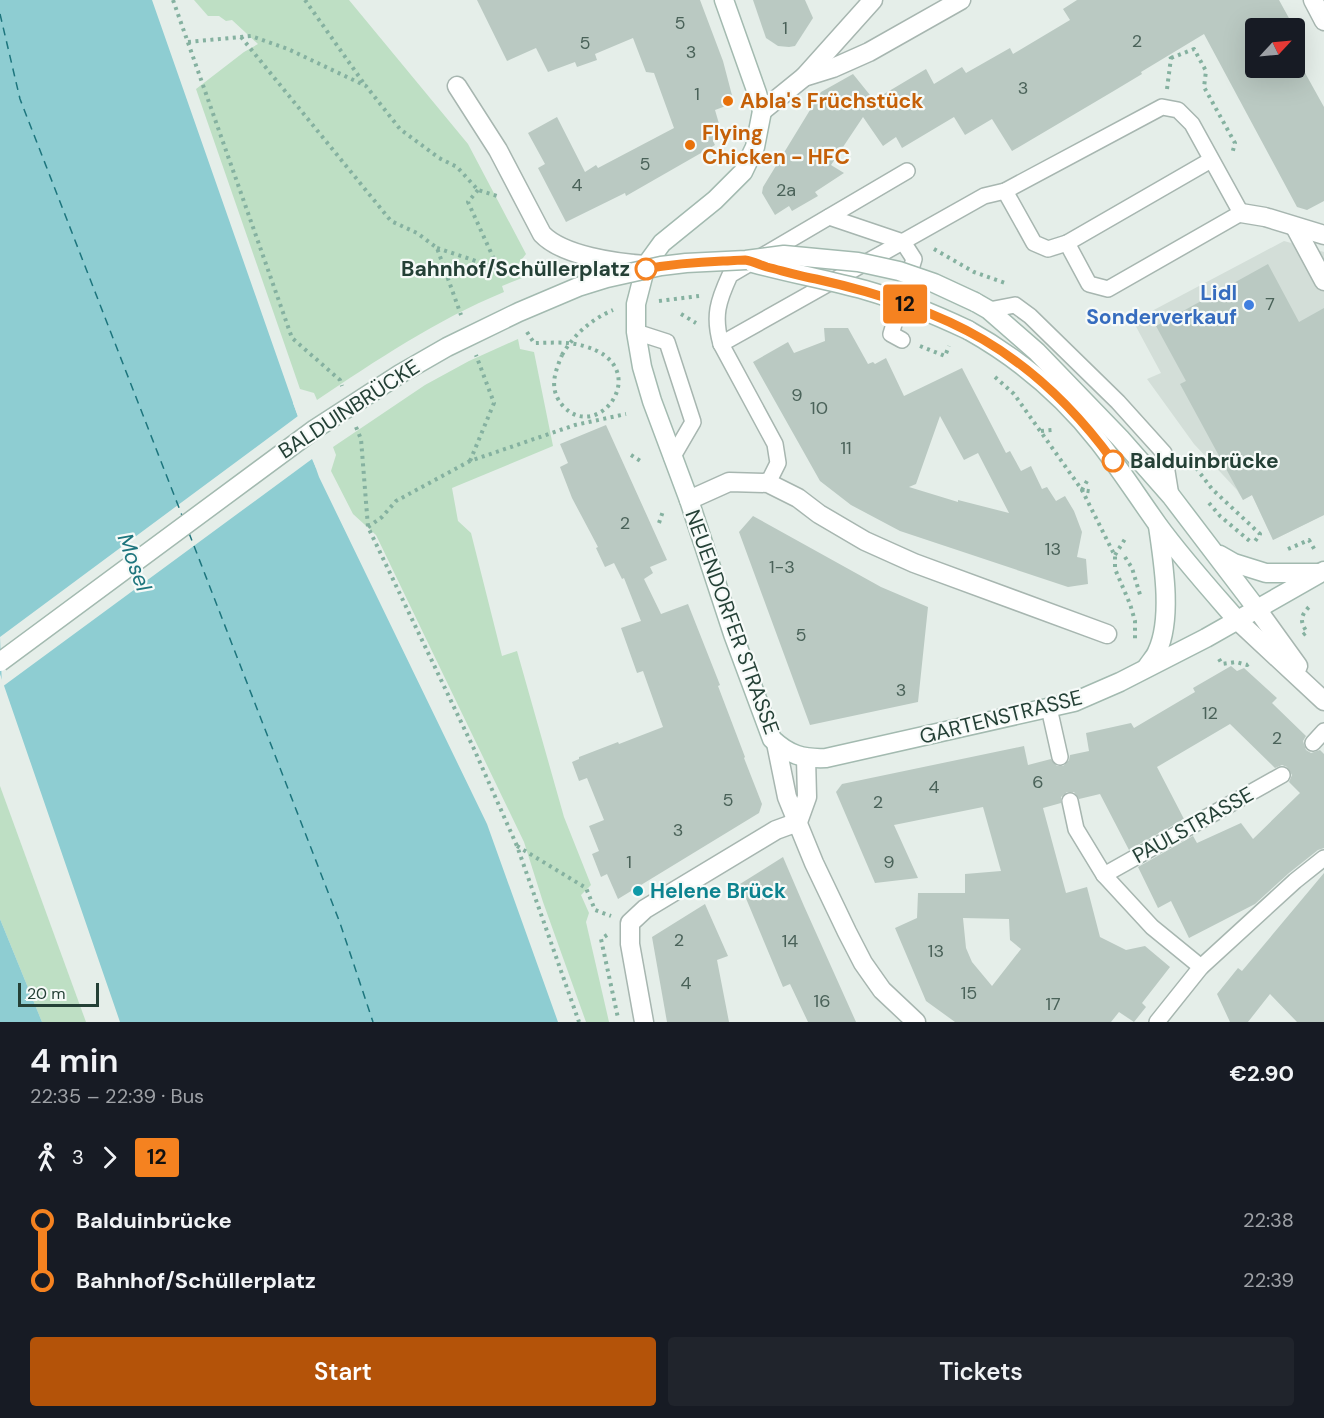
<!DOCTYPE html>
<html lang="en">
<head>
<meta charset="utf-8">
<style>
  body { margin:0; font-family:"DM Sans",sans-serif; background:#20242c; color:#f1f3f6; height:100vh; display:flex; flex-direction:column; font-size:22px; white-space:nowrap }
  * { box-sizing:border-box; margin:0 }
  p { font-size:20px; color:#9ea1a6 }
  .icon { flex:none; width:33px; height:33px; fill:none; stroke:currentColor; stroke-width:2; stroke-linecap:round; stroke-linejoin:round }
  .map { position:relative; height:1022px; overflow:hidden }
  .sheet { display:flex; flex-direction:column; background:#171b24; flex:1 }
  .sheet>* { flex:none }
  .badge { padding:0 12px; border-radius:4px; font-size:21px; line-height:39px }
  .needle { width:39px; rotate:64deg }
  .buttons { position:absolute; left:1245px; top:18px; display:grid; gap:12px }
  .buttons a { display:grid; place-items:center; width:60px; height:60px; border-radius:6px; background:#171b24; box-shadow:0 6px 24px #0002; font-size:30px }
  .scale { position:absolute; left:18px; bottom:15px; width:81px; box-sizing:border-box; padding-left:6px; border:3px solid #244036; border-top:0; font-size:16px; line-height:21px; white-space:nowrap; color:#244036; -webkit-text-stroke:4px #f6faf8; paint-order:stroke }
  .map>.badge { position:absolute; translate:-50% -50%; box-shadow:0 0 0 3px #fff }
  .legs { display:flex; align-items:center; gap:9px; height:66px; padding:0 30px; font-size:20px }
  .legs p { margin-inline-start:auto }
  .overview { display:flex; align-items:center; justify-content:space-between; height:102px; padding:0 30px }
  h1 { font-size:33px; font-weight:600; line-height:45px }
  .primary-button { display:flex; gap:12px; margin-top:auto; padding:12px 30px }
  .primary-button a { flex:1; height:69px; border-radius:6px; background:#b45309; color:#fff; font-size:24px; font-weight:600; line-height:69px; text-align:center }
  .primary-button a+a { background:#20242c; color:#f1f3f6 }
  ul { padding:0 30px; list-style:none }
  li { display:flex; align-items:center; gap:21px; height:60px; font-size:22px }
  li i { display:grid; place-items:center; width:9px; height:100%; margin:0 8px; background:currentColor }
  li i::after { content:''; width:15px; height:15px; margin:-8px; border:4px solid; border-radius:50%; background:#171b24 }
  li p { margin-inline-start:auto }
  li:first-child i { background:linear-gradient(#0000 50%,currentColor 0) }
  li:last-child i { background:linear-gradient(currentColor 50%,#0000 0) }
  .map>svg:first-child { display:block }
</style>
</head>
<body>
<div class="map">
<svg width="1324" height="1022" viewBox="0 0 1324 1022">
  <rect width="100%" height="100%" fill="#e5eee9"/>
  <path fill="#d3ded8" d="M1284,241L1324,252V515L1273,540L1252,495L1243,500L1237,490L1194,444L1147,379L1161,373L1133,321Z"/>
  <g fill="#bedfc4">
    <path d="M194,0H349L468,144L526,254L516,267L522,278L502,286L504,292C436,320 377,360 317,400L314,393L300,389L196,89L244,52L258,44L232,20L226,21L219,16H208Z"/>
    <path d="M518,339L520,349L534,352L553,446L452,488L458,521L471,533L502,656L517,651L564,817L591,885L581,895L589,913L586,922L609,1022H586L543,902L524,842L376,535L353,514L331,471L336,455L333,447L425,385L469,361Z"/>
    <path d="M0,786L86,1022H42L0,919Z"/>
  </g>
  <g fill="#8ecdd2">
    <path d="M0,0H152L319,477L487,824L558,1022H120L0,674Z"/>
    <path d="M0,919L42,1022H0Z"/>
  </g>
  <path fill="#e5eee9" d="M295,399L319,469L316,468L312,459L2,687L0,637L298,416L293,403Z"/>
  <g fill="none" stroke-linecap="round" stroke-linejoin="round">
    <g stroke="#1d757d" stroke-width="1.5" stroke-dasharray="8 6" stroke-linecap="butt">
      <path d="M0,14L20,99L183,518"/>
      <path d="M189,533L340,923L373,1022"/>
    </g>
  </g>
  <g fill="#bac9c2" fill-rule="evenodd">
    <path d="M477,0H700L723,61L734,103L715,110L722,134L713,141L715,145L626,196L625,193L566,222L538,168L545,164L528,133L557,117L585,172L596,165L598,168L674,128L654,73L646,72L633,38L595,54L597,60L577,67L575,62L548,72L536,48L507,61Z"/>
    <path d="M753,0H805L813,18L795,46L789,47L778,46L766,38Z"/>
    <path d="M1077,0H1279L1301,40L1294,44V28H1256V68H1294V53L1324,107V201L1307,210L1297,207L1204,34L1141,72L1142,74L1112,92L1012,151L992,119L965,135L954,117L902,148L896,137L883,146L863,117L831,165L844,173L815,192L818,196L792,211L789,206L775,215L762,193L763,187L821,92L853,74L874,100L926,69L934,84L962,67L966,73L1010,48L1013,54L1070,20L1063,9Z"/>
    <path d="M1268,264L1299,322L1324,308V515L1273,540L1252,495L1243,500L1180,384L1186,381L1156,326Z"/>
    <path d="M824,328H848L868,364L873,362L875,364L886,358L904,396L962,368L1006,453L1010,451L1021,471L1031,466L1042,489L1047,487L1056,501L1065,496L1074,511L1082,532L1077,557L1086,559L1088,584L1068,587L900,531L851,505L820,481L753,362L788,342L794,353L825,341ZM940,416L964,460L978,453L1009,513L958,500V502L909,487L916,484Z"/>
    <path d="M606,425L667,560L650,567L653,573L644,579L661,614L688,604L720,685L718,686L745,757L744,758L762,804L759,813L618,899L607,874L601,877L592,854L599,851L589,826L604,820L587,778L579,781L572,762L579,759V757L618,742L619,744L663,727L643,671L637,673L621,628L641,621L624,578L622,579L614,563L605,567L596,548L598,547L572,498L560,467L568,463L560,444Z"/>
    <path d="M753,516L881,587L928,607L918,702L810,725L739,532Z"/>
    <path d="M1231,666L1237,671L1244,668L1277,698L1272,703L1306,736L1303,741L1306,750L1311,753L1320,750L1324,754V848L1318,850L1289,873L1255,904L1189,938L1171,901L1158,908L1138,867L1193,836L1197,843L1241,823L1253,839L1300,793L1289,782L1292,775L1287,767L1282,765L1275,768L1230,724L1157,767L1184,819L1129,850L1100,794L1079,799L1074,792H1067L1061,797V803L1043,808L1066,893L1087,887L1100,937L1126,950L1145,946L1170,967L1142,1003L1146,1007L1134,1022L1119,1012L1111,1022H955L926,1001L895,928L917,918L918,893H965V874L1001,871L983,807L894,825L918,878L875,883L836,792L842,784L1024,746L1028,765L1051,759L1057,766H1063L1069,760L1070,755L1089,751L1086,733L1131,723L1134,728L1195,692L1193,688ZM963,918L1009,919L1010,940L1021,949L992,986L972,962L966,948Z"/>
    <path d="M783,857L804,906L856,1022H808L790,984L783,987L740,884Z"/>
    <path d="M1324,873V1022H1297L1270,994L1248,1022H1230L1217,994L1238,968L1242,971Z"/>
    <path d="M705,904L728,956L717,960L729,1022H667L652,937Z"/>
  </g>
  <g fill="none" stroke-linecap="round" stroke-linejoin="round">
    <defs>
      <g id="lane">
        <path d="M1005,191L1034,243L1048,249L1067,243L1211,160"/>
        <path d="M829,217L903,242L914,259L891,334L902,340"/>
        <path d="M989,310L1015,305L1030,316L1118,402L1164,453L1171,496"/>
        <path d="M636,332L667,342L693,422L672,458"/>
        <path d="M721,344L984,196L1005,191L1162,107L1178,110L1192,124L1241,213L1108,289L1089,284L1067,243"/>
        <path d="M768,483L778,463L775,444L721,344C713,316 718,301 730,275L907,171"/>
        <path d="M1049,708L1060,757"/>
        <path d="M1313,743L1324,731"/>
        <path d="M1070,801L1076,829L1104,875L1152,927L1201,967"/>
        <path d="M1104,875L1282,775"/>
        <path d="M1157,1022L1201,967L1295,881L1324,858"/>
      </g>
      <g id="street">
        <path d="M1313,0L1324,21"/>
        <path d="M804,77L873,0"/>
        <path d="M457,86L498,150L542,234C563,256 616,263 646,265"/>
        <path d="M762,111L804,77L833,68L869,52L961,0"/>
        <path d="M1241,213L1265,217L1324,235"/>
        <path d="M1295,227L1324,281"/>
        <path d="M689,500L729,482L768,483L798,498L819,514L865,541L914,563L1107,634"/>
        <path d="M1257,609L1298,666"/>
        <path d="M1237,620L1324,701"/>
        <path d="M776,743L787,797L814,863L847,932L863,963L882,990L916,1022"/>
        <path d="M798,822L807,797L806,758"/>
        <path d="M644,1022L630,944V923L645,909L776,830L798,822"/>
      </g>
      <g id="secondary">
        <path d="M724,0L757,93L762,111L755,147L743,172L715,200L662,243L646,265L636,304V332L642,367L652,401L689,500L733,634L772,739C789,755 803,759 826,758L1074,702L1120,682L1206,638L1324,571"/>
        <path d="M975,302L989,310L1037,352L1120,438L1171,496L1257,609"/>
        <path d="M968,330C1018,358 1064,397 1099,442C1120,469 1138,497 1158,525C1182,558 1210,589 1237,620"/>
        <path d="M1220,555L1234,563L1266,573H1318"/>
        <path d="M1147,667C1150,662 1155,657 1157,652C1173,618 1163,561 1158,526"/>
      </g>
    </defs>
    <use href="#lane" stroke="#a7b6b0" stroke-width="18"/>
    <use href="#street" stroke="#a7b6b0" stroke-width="21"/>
    <use href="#secondary" stroke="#a3bab0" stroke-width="21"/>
    <g stroke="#85b1a0" stroke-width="4" stroke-dasharray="3 4.5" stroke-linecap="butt">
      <path d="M173,0L292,338L340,380L342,386"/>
      <path d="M305,0L365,85"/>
      <path d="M241,37L391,221L417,233L437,248L461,315"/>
      <path d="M188,42L251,36L288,49L366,86L400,129L439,158L457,167L478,190L497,196"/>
      <path d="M1171,58L1194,49L1206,71L1204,87L1235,143L1232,154"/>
      <path d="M1167,89L1171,58L1169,54"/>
      <path d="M478,190L468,202L498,268"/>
      <path d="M437,248L497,268"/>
      <path d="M934,249L974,272L1008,284"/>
      <path d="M659,301L699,296"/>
      <path d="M681,314L696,323"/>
      <path d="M920,346L945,356L949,346"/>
      <path d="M562,355C574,334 592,319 613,310"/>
      <path d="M995,377L1014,394L1082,490L1115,556V569L1130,604L1135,621V640"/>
      <path d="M356,427L361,439L368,527L474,749L517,846L579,1022"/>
      <path d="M1041,431L1052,430"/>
      <path d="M631,455L642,462"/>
      <path d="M1187,456L1212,489L1260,534L1253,544"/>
      <path d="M470,461L494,403L476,355"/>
      <path d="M1087,481L1082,490L1094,492"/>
      <path d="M1209,503L1220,516L1252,543"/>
      <path d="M659,523L663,511"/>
      <path d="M368,527L382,517L396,501L470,461L575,425L626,414"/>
      <path d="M1288,549L1309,540L1316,552"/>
      <path d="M1115,555L1125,539"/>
      <path d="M1125,557L1132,568L1141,598"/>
      <path d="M1303,635L1307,632C1300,622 1300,616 1309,607"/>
      <path d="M1219,659L1222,664L1236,662L1247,665L1250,663"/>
      <path d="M517,846L586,888L595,910L611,916"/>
      <path d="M607,935L601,939L618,1018"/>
    </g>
    <use href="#lane" stroke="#fff" stroke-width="15"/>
    <use href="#street" stroke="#fff" stroke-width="18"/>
    <use href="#secondary" stroke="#fff" stroke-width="18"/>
    <defs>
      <g id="secondary-bridge">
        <path d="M753,263C790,273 828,280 865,290C900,300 934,314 968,330"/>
        <path d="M0,662L315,429L400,374L447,347L519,312L578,287L607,278L661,266L686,263L746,260L784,255L858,262L899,271L934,283L975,302"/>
      </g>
    </defs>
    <use href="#secondary-bridge" stroke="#a3bab0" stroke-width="21" stroke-linecap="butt"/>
    <path stroke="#85b1a0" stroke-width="4" stroke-dasharray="3 4.5" stroke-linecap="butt" d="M527,332L534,343C550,343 568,341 584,346C656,366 599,445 563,406C548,389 555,372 562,355"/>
    <use href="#secondary-bridge" stroke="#fff" stroke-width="18"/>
  </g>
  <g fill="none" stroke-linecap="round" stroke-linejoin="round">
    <defs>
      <path id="line-1" d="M646,269C672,264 697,262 723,261C730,261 738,260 745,260C753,261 760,265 767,267C783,271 799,276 816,279C946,308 1033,351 1113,461"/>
    </defs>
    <use href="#line-1" stroke="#fff" stroke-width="14"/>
    <use href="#line-1" stroke="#f58220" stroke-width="9"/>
  </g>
  <g fill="#e8710a" stroke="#f6faf8" stroke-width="2">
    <circle cx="728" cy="101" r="6"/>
    <circle cx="690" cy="145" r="6"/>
  </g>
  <g fill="#fff" stroke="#f58220" stroke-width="3">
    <circle cx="646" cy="269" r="10"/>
    <circle cx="1113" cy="461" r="10"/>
  </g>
  <circle fill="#3f7fe0" stroke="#f6faf8" stroke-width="2" cx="1249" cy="305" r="6"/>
  <circle fill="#0f9aa8" stroke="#f6faf8" stroke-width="2" cx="638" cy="891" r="6"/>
  <g text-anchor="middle" stroke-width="4.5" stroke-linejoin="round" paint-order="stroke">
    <g font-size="18" fill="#4a6259">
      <text x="680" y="29">5</text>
      <text x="785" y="34">1</text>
      <text x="1137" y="47">2</text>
      <text x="585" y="49">5</text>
      <text x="691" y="58">3</text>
      <text x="1023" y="94">3</text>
      <text x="697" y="100">1</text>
      <text x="645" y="170">5</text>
      <text x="577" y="191">4</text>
      <text x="786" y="196">2a</text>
      <text x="1270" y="310">7</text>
      <text x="797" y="401">9</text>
      <text x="819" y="414">10</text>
      <text x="846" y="454">11</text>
      <text x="625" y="529">2</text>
      <text x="1053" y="555">13</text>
      <text x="782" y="573">1-3</text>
      <text x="801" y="641">5</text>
      <text x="901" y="696">3</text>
      <text x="1210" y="719">12</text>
      <text x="1277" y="744">2</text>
      <text x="1038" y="788">6</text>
      <text x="934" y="793">4</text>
      <text x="728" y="806">5</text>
      <text x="878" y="808">2</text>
      <text x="678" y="836">3</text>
      <text x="629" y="868">1</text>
      <text x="889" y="868">9</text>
      <text x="679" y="946">2</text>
      <text x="790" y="947">14</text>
      <text x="936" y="957">13</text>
      <text x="686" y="989">4</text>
      <text x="969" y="999">15</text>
      <text x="822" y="1007">16</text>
      <text x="1053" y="1010">17</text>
    </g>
    <g font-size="21" font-weight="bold" fill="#c56008" stroke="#f6faf8" text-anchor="start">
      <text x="740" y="108">Abla's Früchstück</text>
      <text x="702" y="140">Flying<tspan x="702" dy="24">Chicken - HFC</tspan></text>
    </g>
    <g font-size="21" font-weight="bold" fill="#244036" stroke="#f6faf8" text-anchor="end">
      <text x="630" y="276">Bahnhof/Schüllerplatz</text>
      <text x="1130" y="468" text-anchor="start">Balduinbrücke</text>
    </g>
    <g font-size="21" font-weight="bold" fill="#366cbe" stroke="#f6faf8" text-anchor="end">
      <text x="1237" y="300">Lidl<tspan x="1237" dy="24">Sonderverkauf</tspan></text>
    </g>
    <g font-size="21" fill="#244036" stroke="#f6faf8">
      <text transform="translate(349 409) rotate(-33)" y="7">BALDUINBRÜCKE</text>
      <text transform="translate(732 622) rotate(70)" y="7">NEUENDORFER STRASSE</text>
      <text transform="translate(1001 717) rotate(-14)" y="7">GARTENSTRASSE</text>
      <text transform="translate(1193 825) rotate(-29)" y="7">PAULSTRASSE</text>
    </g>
    <g font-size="21" font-weight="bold" fill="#0d838f" stroke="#f6faf8" text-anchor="start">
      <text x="650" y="898">Helene Brück</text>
    </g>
    <g font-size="22" font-style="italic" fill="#1d757d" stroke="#f6faf8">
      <text transform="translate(135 562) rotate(70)" y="8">Mosel</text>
    </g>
  </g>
</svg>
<div class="buttons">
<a><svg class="needle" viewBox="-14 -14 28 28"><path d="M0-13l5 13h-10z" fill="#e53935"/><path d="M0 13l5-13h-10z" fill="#9ea1a6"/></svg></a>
</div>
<div class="scale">20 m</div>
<b class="badge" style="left:905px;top:304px;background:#f58220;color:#111">12</b>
</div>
<section class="sheet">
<div class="overview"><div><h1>4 min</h1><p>22:35 – 22:39 · Bus</p></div><b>€2.90</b></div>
<div class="legs"><svg class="icon" aria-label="walk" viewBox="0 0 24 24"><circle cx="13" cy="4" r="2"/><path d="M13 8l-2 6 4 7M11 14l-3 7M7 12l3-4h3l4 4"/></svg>3<svg class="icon" aria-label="forward" viewBox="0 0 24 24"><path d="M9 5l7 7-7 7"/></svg><b class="badge" style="background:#f58220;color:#111">12</b></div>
<ul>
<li><i style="color:#f58220"></i><b>Balduinbrücke</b><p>22:38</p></li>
<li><i style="color:#f58220"></i><b>Bahnhof/Schüllerplatz</b><p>22:39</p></li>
</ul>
<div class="primary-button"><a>Start</a><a>Tickets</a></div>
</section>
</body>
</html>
